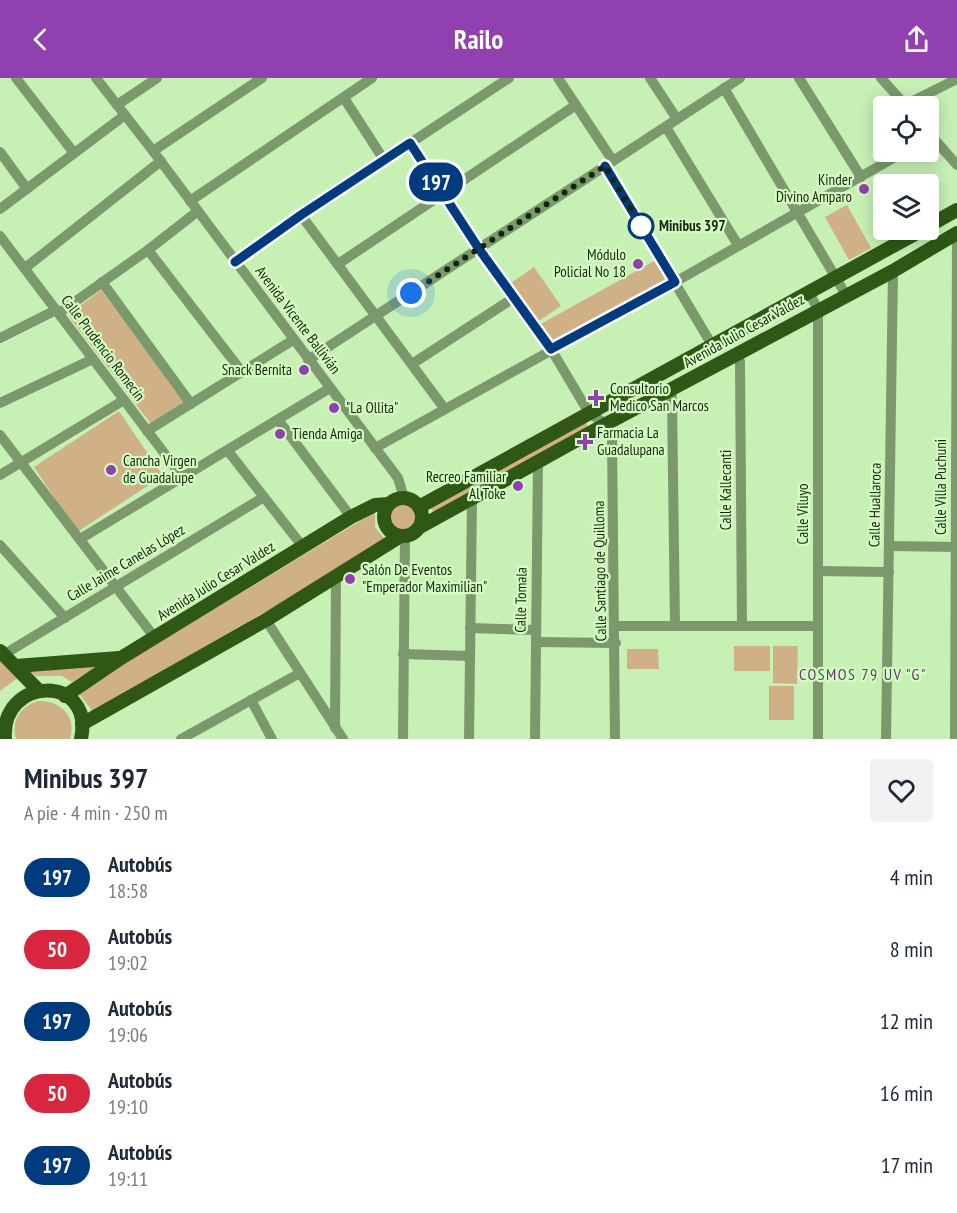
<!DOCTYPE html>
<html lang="es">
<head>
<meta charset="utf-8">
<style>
  body { margin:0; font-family:"PT Sans Narrow",sans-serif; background:#f2f2f3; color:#1f2937; height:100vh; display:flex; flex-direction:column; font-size:22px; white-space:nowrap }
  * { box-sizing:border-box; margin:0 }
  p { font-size:20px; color:#747a83 }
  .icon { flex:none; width:33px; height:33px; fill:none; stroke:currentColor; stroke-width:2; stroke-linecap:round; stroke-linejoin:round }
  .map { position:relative; height:661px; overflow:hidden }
  .drawer { display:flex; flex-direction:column; background:#fff; flex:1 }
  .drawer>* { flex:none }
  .badge { padding:0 12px; border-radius:20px; font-size:21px; line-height:39px }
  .controls { position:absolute; left:873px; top:18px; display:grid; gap:12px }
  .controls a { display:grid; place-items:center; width:66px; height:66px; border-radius:6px; background:#fff; box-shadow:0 3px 15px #0003; font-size:30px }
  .you { position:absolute; width:30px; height:30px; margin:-15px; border:4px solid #fff; border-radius:50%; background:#1a73e8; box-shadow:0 0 0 9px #1a73e833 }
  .map>.badge { position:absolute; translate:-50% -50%; box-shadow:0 0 0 3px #fff }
  .round { display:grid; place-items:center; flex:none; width:63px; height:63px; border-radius:6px; background:#f2f2f3 }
  .summary { display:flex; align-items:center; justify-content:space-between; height:102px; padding:0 24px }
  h1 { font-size:28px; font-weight:600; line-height:45px }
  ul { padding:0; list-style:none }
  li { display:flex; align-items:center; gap:18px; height:72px; padding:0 24px }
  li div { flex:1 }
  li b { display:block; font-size:22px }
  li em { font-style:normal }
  li .badge { min-width:66px; font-weight:700; text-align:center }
  header { display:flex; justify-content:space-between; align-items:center; height:78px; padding:0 24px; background:#9140af; color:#fff; font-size:27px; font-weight:600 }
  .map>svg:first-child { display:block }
</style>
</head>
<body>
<header><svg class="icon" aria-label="back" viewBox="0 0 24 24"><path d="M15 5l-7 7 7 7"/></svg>Railo<svg class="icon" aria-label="share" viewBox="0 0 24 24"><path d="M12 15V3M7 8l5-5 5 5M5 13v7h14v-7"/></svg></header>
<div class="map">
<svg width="957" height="661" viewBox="0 0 957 661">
  <rect width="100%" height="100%" fill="#c7f0b5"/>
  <g fill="#d0b185">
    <path d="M847,127L871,170L849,182L825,139Z"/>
    <path d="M656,182L668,203L552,265L539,247Z"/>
    <path d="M534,189L561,228L537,244L511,205Z"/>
    <path d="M101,212L185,325L151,346L68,237Z"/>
    <path d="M119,333L163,398L77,454L34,389Z"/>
    <path d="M584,342L589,350L435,437L429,427Z"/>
    <circle cx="403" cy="440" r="15"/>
    <path d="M373,435H375V449L387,464L92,633L78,614Z"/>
    <rect x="734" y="568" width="36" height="25"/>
    <path d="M773,568H798L797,606L773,605Z"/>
    <path d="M627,571H658L659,591H627Z"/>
    <path d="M0,581L19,599L0,613Z"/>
    <path d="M104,584L72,604L62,598H36L29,593Z"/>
    <rect x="769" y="608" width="25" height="34"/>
    <path d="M38,623C60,622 77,638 70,661H16C11,642 20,629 38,623Z"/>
  </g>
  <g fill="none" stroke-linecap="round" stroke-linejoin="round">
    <g stroke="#7b996d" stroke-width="10">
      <path d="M16,0L74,75"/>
      <path d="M96,0L153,73L398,400L404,420"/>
      <path d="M558,0L613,83"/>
      <path d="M650,0L677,41"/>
      <path d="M799,0L861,99"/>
      <path d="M881,0L906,28"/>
      <path d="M724,10L846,217"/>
      <path d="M344,20L384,82"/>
      <path d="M117,27L157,0"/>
      <path d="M905,27L957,1"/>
      <path d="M666,49L738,167"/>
      <path d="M928,54L957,87"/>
      <path d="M410,65L479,171L551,271L589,335L606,346L612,360L615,661"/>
      <path d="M153,73L262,0"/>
      <path d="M0,74L27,111"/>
      <path d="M605,88L712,267"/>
      <path d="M190,123L372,0"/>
      <path d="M0,131L125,37"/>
      <path d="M301,137L444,330"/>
      <path d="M953,157L957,166L955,661"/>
      <path d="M0,158L183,400"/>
      <path d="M148,172L242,294"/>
      <path d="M235,184L301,137L509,0"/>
      <path d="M338,186L576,27"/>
      <path d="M25,190L161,83"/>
      <path d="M102,204L191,326"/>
      <path d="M808,213L818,231V661"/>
      <path d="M59,235L148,172L198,133"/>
      <path d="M0,260L56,232"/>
      <path d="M737,276L740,284L742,548"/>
      <path d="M308,282L740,0"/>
      <path d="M412,286L515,219"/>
      <path d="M670,311L672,320L675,548"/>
      <path d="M0,325L93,281"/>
      <path d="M279,343L351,439"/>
      <path d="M147,353L293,262"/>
      <path d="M0,357L155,560"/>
      <path d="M375,370L675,204L904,74"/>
      <path d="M228,373L303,469"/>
      <path d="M0,397L124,322"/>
      <path d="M80,461L330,310"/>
      <path d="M0,467L65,540"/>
      <path d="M889,468L956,469"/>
      <path d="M818,493L889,494"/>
      <path d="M266,542L343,661"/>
      <path d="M615,548H818"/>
      <path d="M470,550L536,552"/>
      <path d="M536,564L616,565"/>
      <path d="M403,576L470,578"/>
      <path d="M3,577L264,419"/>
      <path d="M251,622L272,661"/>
      <path d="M335,650L336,499"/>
      <path d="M181,661L300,595"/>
      <path d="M403,661L405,459"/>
      <path d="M469,661L472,421"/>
      <path d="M535,661L538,383"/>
      <path d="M886,661L893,193"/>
    </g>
    <g stroke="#2e5814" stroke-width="14">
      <path d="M928,148L957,132"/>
      <circle cx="403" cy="439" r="19"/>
      <path d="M419,429L922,152"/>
      <path d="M420,449L606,346L893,193L957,155"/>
      <path d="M0,573L37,611"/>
      <path d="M16,588L119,580"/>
      <path d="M65,618L121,580L351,439L375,427L389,426"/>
      <path d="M82,646L266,542L399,459"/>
      <path d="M5,661C0,598 95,595 81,661"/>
    </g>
  </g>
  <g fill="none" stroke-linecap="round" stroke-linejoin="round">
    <defs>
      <path id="line" d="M235,184L301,137L410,65L479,171L551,271L675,204L605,88"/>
    </defs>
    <use href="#line" stroke="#fff" stroke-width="14"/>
    <use href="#line" stroke="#003b80" stroke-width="9"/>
    <path stroke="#16250f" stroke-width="6" stroke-dasharray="0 10.8" d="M411,215L605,88L641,148"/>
  </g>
  <g fill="#9140af" stroke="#d4fdc1" stroke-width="2">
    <circle cx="864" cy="111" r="6"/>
    <circle cx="638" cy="186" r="6"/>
    <circle cx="304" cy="292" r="6"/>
    <path d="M593 311h6v6h6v6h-6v6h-6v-6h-6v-6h6z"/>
    <circle cx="334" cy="330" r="6"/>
    <circle cx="280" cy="356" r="6"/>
    <path d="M582 355h6v6h6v6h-6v6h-6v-6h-6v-6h6z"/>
    <circle cx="111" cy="392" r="6"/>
    <circle cx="518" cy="408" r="6"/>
    <circle cx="350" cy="501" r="6"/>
  </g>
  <circle fill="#fff" stroke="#003b80" stroke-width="3" cx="641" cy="148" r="12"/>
  <g text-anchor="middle" stroke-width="4.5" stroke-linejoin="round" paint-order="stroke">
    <g font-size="15" fill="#16250f" stroke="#d4fdc1" text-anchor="start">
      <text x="852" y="107" text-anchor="end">Kinder<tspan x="852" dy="17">Divino Amparo</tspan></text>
      <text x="626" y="182" text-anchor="end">Módulo<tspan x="626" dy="17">Policial No 18</tspan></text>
      <text x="292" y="297" text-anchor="end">Snack Bernita</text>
      <text x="610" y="316">Consultorio<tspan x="610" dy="17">Medico San Marcos</tspan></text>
      <text x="346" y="335">"La Ollita"</text>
      <text x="597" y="360">Farmacia La<tspan x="597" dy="17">Guadalupana</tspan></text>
      <text x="292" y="361">Tienda Amiga</text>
      <text x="123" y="388">Cancha Virgen<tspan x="123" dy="17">de Guadalupe</tspan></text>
      <text x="506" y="404" text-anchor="end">Recreo Familiar<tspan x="506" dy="17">Al Toke</tspan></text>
      <text x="362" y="497">Salón De Eventos<tspan x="362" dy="17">"Emperador Maximilian"</tspan></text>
    </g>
    <g font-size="15" font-weight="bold" fill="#16250f" stroke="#d4fdc1" text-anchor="start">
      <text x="659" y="153">Minibus 397</text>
    </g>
    <g font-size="15" fill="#16250f" stroke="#d4fdc1">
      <text transform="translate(298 242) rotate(53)" y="5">Avenida Vicente Ballivián</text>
      <text transform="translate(744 253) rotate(-29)" y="5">Avenida Julio Cesar Valdez</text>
      <text transform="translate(103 270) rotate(53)" y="5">Calle Prudencio Romecín</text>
      <text transform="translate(941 409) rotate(-90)" y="5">Calle Villa Puchuni</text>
      <text transform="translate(726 412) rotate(-90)" y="5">Calle Kallecanti</text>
      <text transform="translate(875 427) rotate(-89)" y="5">Calle Huallaroca</text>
      <text transform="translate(803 436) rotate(-90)" y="5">Calle Viluyo</text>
      <text transform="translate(126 485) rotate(-31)" y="5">Calle Jaime Canelas López</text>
      <text transform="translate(600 493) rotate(-91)" y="5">Calle Santiago de Quilloma</text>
      <text transform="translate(216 503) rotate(-32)" y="5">Avenida Julio Cesar Valdez</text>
      <text transform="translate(521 522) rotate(-89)" y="5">Calle Tomala</text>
    </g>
    <g font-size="16" letter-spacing="1.5" fill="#623a71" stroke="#d4fdc1">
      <text x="863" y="602">COSMOS 79 UV "G"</text>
    </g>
  </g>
</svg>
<div class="controls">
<a><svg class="icon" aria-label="locate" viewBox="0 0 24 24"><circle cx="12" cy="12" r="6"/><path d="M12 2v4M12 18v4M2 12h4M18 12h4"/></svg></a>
<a><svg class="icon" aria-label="layers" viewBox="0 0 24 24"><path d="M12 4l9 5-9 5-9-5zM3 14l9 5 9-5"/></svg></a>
</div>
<div class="you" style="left:411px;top:215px"></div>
<b class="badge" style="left:436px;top:104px;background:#003b80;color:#fff">197</b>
</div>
<section class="drawer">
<div class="summary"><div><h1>Minibus 397</h1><p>A pie · 4 min · 250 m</p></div><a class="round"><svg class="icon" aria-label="heart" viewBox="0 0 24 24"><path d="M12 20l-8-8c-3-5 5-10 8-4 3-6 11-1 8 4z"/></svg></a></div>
<ul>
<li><span class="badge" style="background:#003b80;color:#fff">197</span><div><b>Autobús</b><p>18:58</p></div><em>4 min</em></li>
<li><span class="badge" style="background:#d7263d;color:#fff">50</span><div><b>Autobús</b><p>19:02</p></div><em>8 min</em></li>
<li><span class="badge" style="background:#003b80;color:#fff">197</span><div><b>Autobús</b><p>19:06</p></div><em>12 min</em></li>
<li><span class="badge" style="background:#d7263d;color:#fff">50</span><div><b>Autobús</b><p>19:10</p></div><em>16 min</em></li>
<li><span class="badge" style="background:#003b80;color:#fff">197</span><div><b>Autobús</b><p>19:11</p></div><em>17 min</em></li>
</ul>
</section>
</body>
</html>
